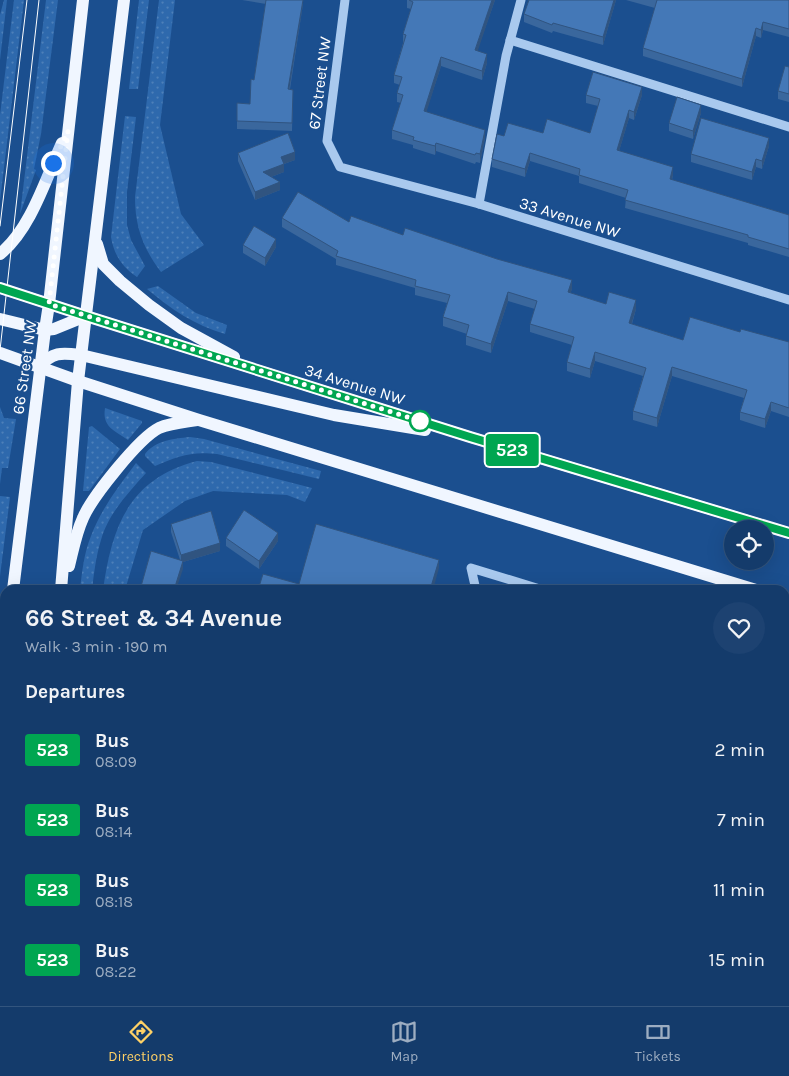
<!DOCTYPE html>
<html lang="en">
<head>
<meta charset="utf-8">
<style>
  body { margin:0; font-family:Karla,sans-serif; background:#1d4271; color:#f1f3f6; height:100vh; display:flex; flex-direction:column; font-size:19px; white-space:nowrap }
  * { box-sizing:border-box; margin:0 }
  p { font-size:16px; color:#9dadc1 }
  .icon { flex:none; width:28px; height:28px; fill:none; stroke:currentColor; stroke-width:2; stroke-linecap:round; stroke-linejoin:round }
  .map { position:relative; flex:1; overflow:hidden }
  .sheet { position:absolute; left:0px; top:585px; width:790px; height:421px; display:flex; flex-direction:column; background:#143b6b; border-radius:15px 15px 0 0; box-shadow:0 5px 20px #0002,0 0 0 1px #33557e }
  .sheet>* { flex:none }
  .badge { padding:0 10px; border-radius:4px; font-size:18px; line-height:32px }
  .tools { position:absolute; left:724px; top:520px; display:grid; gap:10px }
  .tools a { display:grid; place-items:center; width:50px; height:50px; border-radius:50%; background:#143b6b; box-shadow:0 5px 20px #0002,0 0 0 1px #33557e; font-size:25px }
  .you { position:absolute; width:25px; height:25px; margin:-12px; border:4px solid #fff; border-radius:50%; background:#1a73e8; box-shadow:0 0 0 8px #1a73e833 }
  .map>.badge { position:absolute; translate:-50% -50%; box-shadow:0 0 0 2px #fff }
  h2 { padding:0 25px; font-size:19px; line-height:45px }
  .round { display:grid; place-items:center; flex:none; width:52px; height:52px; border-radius:26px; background:#1d4271 }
  .headline { display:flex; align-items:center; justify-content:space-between; height:85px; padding:0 25px }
  h1 { font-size:24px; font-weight:700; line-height:38px }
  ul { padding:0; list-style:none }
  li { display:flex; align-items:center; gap:15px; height:70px; padding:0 25px }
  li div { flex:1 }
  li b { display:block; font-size:19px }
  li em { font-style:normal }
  li .badge { min-width:55px; font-weight:700; text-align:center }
  .tabs { display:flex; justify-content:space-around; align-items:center; height:70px; border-top:1px solid #33557e; background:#143b6b; font-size:14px; color:#9dadc1 }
  .tabs a { display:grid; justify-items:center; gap:2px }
  .tabs .on { color:#ffd166 }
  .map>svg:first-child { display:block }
</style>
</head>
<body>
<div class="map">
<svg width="789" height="1006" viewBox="0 0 789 1006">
  <defs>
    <pattern id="grass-dots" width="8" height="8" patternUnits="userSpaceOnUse" patternTransform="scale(1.25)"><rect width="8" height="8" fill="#2e69ad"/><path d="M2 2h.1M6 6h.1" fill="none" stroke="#4d80b9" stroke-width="1.8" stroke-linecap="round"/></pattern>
  </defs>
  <rect width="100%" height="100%" fill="#1b4f8f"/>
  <g fill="url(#grass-dots)">
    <path d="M4,0H7L0,60V15Z"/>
    <path d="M14,0H24L0,201V115Z"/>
    <path d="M46,0H58L41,134L34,169L36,170L20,214Z"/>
    <path d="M139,0H149L138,89H129Z"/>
    <path d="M159,0H175L160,125L181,214L204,245L161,272C143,248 135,227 135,197Z"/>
    <path d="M125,116L136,117L127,192V225L131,240L145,266L137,277C122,267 114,255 111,237Z"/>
    <path d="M158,286L196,313L227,325L225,334C194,325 171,309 147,289Z"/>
    <path d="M0,407L4,418L16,419L8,468H2L0,484Z"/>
    <path d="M105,408L142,421V423L128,440C114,430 102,427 105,408Z"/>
    <path d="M92,426L120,449L89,491H83L89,427Z"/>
    <path d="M190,437L204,439L321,471L319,479L217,454C191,451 178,456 155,466L145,456V454C156,440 173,439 190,437Z"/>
    <path d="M197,461L211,462L312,488L305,502L287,495L213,491L185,501L143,530L125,590H103C112,526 129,479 197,461Z"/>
    <path d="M136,463L146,473C129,492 108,514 101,540C96,556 94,573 92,590H80C82,572 84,553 91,536C101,509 119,486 136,463Z"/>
    <path d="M0,496L10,497L0,576Z"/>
    <path d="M5,782V858L0,900V824Z"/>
  </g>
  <g fill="#2e69ad">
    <path d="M484,1001H513L510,1006H482Z"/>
    <path d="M616,1001H638L640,1006H619Z"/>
  </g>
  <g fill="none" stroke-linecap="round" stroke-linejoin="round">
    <g stroke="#a9c9ee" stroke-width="9">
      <path d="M345,0L327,141L340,167L479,204L789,300"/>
      <path d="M510,40L789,127"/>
      <path d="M479,204L506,56L521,0"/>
      <path d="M476,590L471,568L543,590"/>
      <path d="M785,665L789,666"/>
      <path d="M785,935L789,933"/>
      <path d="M785,948L789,956"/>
      <path d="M336,1006L338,1001"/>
    </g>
    <g stroke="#f0f6ff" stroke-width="12">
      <path d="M97,244L103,264L120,281L149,305L181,328L234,357"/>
      <path d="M0,254C31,229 46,178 62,143"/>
      <path d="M0,288L86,316L470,437L789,533"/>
      <path d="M0,319L45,330L54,329L86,316"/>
      <path d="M0,353L78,381L199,420L756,590"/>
      <path d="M40,367C52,351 63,353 81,355L334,415L425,430"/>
      <path d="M69,566C73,550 76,533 83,518C92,497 139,438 159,428C171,423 185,422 197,420"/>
      <path d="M13,590L45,330L49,304L83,0"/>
      <path d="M61,590L78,381L124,0"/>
      <path d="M785,599L789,600"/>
      <path d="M0,697L5,655"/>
      <path d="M7,1006V1001"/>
    </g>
    <g stroke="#fff" stroke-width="1">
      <path d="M0,226L27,0"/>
      <path d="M0,350L39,0"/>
    </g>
  </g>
  <g fill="#3a679d">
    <path d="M242,0H303V4L290,89L293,90L292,131L237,129V103L250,104L266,4Z"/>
    <path d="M407,0H495L477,51L487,63L482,80L441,66L426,112L485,138L480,163L476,162L475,164L436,151L435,155L413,148V145L392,139V130L401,103L397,102V93L400,85L394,83V75L403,43V34L411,9L407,8Z"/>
    <path d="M529,0H616L603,45L553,31L552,33L524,22V14Z"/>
    <path d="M626,0H789V37L763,30L761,38L756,36L742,87L643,56V48L655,8Z"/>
    <path d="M789,67V102L778,99V91Z"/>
    <path d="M586,95H642L634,120L629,118L619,151L673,175L672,180L789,215V257L748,245V243L625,208L626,198L579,183V176L530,161L525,177L492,167V159L504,136L543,133H590L598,106L586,103Z"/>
    <path d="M701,113L693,139L669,131V123Z"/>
    <path d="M769,146L762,169L756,167L752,180L691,162V154Z"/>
    <path d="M238,153L295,160L284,164V172L271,177L280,190L255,200L238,161Z"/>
    <path d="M282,218L349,222L403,235L572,289L570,293L606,304L636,309L632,324L683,340L740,332L789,342V417L771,411L765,428L740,420V412L744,398L672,376L657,427L633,420V411L643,376L595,361L590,378L567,371V362L572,345L530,332V324L535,309L508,301L491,353L466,345V336L467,334L443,326V317L447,303L415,295V288L336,265V259L282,227Z"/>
    <path d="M243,245L276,247L265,266L243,253Z"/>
    <path d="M171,524L220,551L183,562V569L171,532Z"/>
    <path d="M226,538L278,541L259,569L226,546Z"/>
    <path d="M785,783L789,788V846L785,841Z"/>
    <path d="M96,1001H274L273,1006H101Z"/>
    <path d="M380,1001H434L432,1006H416L412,1004Z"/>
  </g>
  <g fill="#305480">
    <path d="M303,0V4L288,97V89Z"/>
    <path d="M492,0H495L475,59V50Z"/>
    <path d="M614,0H616L603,45V37Z"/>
    <path d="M763,22V30L761,38V30Z"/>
    <path d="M756,28V36L742,87V79Z"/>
    <path d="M487,54V63L482,80V71Z"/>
    <path d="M441,57V66L424,120V111Z"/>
    <path d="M642,87V95L634,120V112Z"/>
    <path d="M701,105V113L693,139V131Z"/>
    <path d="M629,110V118L617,158V150Z"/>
    <path d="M485,130V138L480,163V154Z"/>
    <path d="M769,138V146L762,169V161Z"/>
    <path d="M436,143V151L435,155V146Z"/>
    <path d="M295,152V160L281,165V157Z"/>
    <path d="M530,153V161L525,177V169Z"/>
    <path d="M756,159V167L752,180V172Z"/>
    <path d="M284,164V172L263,180V172Z"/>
    <path d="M673,167V175L670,187V179Z"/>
    <path d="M280,182V190L255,200V192Z"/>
    <path d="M276,239V247L265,266V258Z"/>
    <path d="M572,280V289L568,301V292Z"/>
    <path d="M508,292V301L491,353V344Z"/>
    <path d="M636,300V309L629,332V323Z"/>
    <path d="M595,352V361L590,378V369Z"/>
    <path d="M672,367V376L657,427V418Z"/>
    <path d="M771,402V411L765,428V419Z"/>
    <path d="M278,533V541L259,569V561Z"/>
    <path d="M220,543V551L183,562V569L176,590H174L181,563V555Z"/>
    <path d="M439,560V568L433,590H430Z"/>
    <path d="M272,1001H274L273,1006H271Z"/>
    <path d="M430,1001H434L432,1006H429Z"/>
  </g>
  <g fill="#4478b7" stroke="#305480">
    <path d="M266,0H303L288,89L293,90L292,123L237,121V103L250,104L251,79L254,80Z"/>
    <path d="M409,0H492L475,50L487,54L482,71L441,57L424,111L485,130L480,154L476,153L475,155L436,143L435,146L413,140L414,137L392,130L403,95L397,93L402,77L394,75L406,35L403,34L413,2Z"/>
    <path d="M529,0H614L603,37L553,23L552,25L524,14Z"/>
    <path d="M657,0H789V29L763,22L761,30L756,28L742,79L643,48Z"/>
    <path d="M785,66L789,67V94L778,91Z"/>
    <path d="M593,72L642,87L634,112L629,110L617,150L673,167L670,179L789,215V249L748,237V235L625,200L628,190L579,175L580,169L530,153L525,169L492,159L497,134L504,136L508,123L543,133L547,119L590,133L600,99L586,95Z"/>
    <path d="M677,97L701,105L693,131L669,123Z"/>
    <path d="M701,118L769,138L762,161L756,159L752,172L691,154Z"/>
    <path d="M288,133L295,152L281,157L284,164L263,172L280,182L255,192L238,153Z"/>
    <path d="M298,192L349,222L351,216L403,235L405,228L497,259L572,280L568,292L606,304L609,292L636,300L629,323L683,340L690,317L740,332L741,329L789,342V408L771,402L765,419L740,412L747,390L672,367L657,418L633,411L646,368L595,352L590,369L567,362L574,337L530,324L537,301L508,292L491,344L466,336L469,325L443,317L450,295L415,286L416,280L336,256L338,251L282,218Z"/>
    <path d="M254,226L276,239L265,258L243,245Z"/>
    <path d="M244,510L278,533L259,561L226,538Z"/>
    <path d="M211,511L220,543L181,555L171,524Z"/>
    <path d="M316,524L439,560L430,590H258L263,574L299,584Z"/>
    <path d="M151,551L183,561L174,590H140Z"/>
    <path d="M785,783L789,788V836L785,832Z"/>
    <path d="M105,1001H272L271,1006H110Z"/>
    <path d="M380,1001H411L410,1006H378Z"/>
    <path d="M423,1001H430L429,1004Z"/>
    <path d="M563,1001H613L616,1006H555Z"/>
    <path d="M712,1001H744L747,1006H706L713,1003Z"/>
  </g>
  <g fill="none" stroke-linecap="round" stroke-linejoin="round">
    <defs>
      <path id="line" d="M0,288L86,316L470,437L789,533"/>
    </defs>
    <use href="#line" stroke="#fff" stroke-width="11"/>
    <use href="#line" stroke="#00a651" stroke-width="8"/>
    <path stroke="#fff" stroke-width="5" stroke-dasharray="0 9" d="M53,163L68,131L49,304L420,421"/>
  </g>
  <circle fill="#fff" stroke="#00a651" stroke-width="2.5" cx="420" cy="421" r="10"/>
  <g text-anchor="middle" stroke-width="4.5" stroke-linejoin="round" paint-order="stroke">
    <g font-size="16" fill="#fff" stroke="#1b4f8f">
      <text transform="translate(319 83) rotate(-83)" y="6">67 Street NW</text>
      <text transform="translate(570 217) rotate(17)" y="6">33 Avenue NW</text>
      <text transform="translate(24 367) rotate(-82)" y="6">66 Street NW</text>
      <text transform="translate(355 384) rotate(17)" y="6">34 Avenue NW</text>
    </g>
  </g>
</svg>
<div class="tools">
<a><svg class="icon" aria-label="locate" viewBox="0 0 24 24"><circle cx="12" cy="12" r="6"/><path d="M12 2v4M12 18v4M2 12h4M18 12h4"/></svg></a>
</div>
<div class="you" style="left:53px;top:163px"></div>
<b class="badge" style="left:512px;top:450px;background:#00a651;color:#fff">523</b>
<section class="sheet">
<div class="headline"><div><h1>66 Street &amp; 34 Avenue</h1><p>Walk · 3 min · 190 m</p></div><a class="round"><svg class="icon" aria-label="heart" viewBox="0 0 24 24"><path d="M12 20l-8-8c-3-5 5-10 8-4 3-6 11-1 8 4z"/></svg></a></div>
<h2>Departures</h2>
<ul>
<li><span class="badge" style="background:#00a651;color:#fff">523</span><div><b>Bus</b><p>08:09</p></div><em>2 min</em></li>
<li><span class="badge" style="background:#00a651;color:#fff">523</span><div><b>Bus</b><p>08:14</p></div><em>7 min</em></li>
<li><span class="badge" style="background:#00a651;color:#fff">523</span><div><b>Bus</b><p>08:18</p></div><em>11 min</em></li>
<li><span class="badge" style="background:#00a651;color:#fff">523</span><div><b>Bus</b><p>08:22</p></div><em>15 min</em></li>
</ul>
</section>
</div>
<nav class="tabs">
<a class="on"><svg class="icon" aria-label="directions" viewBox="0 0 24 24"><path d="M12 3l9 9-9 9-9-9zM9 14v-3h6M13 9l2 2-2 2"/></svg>Directions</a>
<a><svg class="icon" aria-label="map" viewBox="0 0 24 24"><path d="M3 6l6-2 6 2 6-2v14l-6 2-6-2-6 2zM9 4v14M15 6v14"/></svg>Map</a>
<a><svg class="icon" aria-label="tickets" viewBox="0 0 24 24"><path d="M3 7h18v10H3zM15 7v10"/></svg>Tickets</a>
</nav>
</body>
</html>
